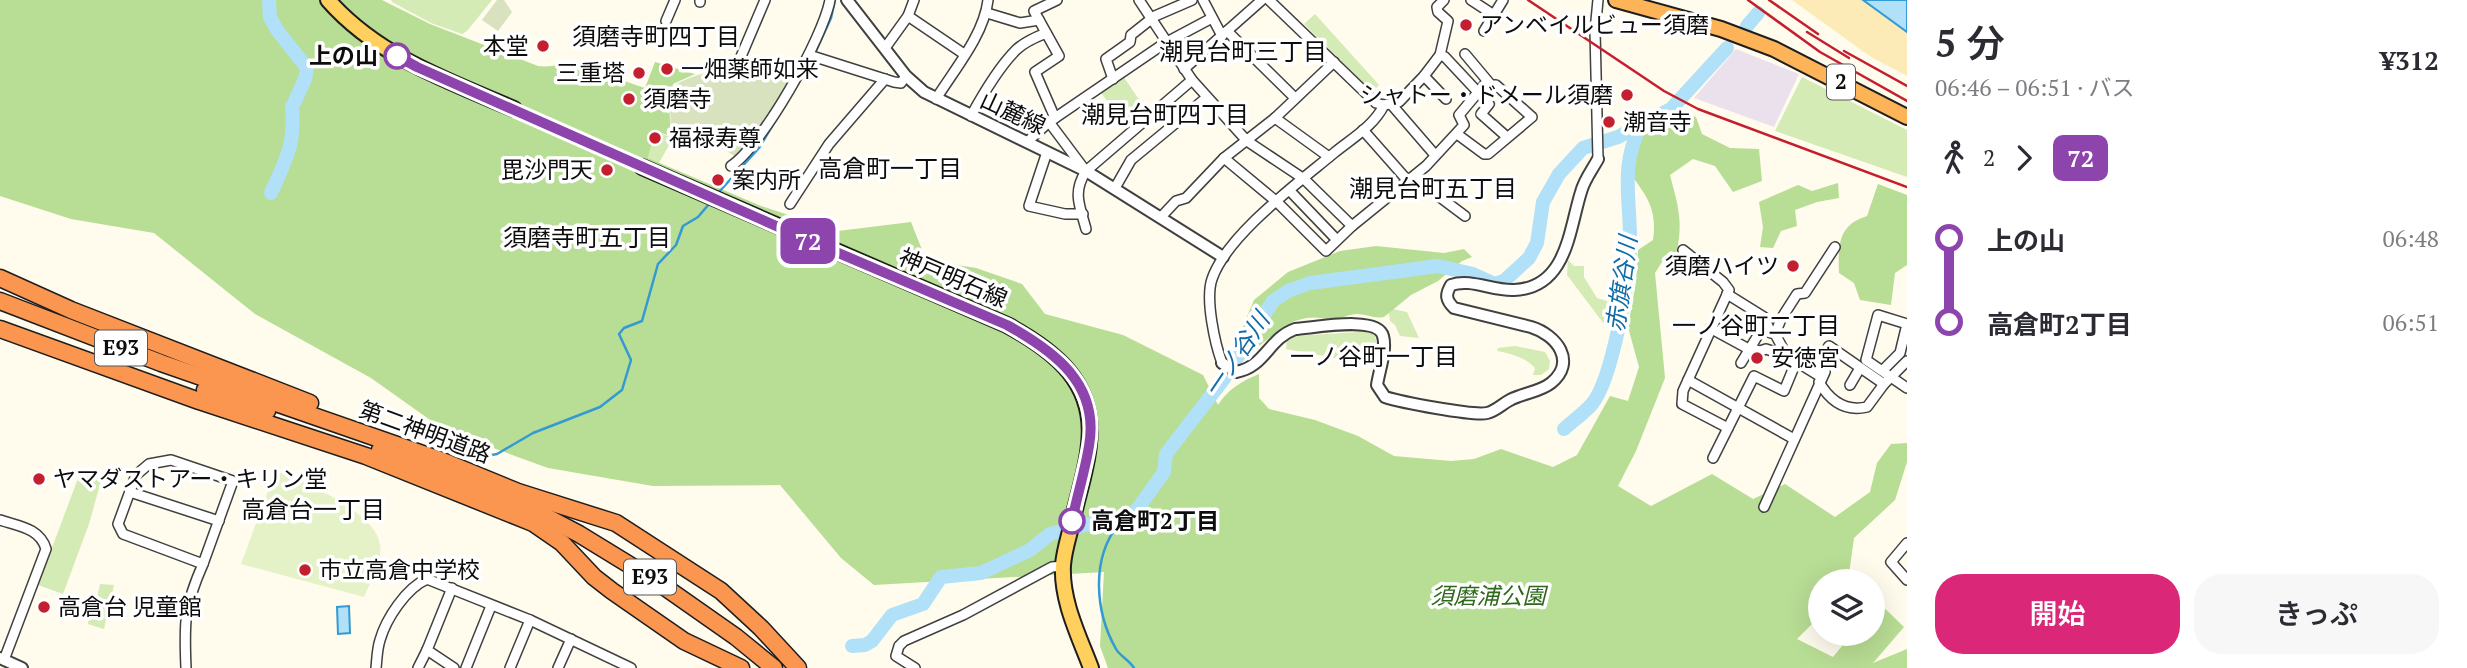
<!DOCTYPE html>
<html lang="ja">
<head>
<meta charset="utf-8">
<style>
  body { margin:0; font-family:"PT Serif","Noto Sans JP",serif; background:#f7f7f7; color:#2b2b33; height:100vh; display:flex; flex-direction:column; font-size:26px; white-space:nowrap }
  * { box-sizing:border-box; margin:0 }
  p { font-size:23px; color:#7c7c81 }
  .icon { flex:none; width:38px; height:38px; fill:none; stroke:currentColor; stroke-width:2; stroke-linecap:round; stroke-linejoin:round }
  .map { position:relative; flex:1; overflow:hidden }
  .drawer { display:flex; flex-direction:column; background:#fff; width:560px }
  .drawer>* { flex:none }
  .badge { padding:0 14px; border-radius:10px; font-size:24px; line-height:46px }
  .controls { position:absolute; left:1808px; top:569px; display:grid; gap:14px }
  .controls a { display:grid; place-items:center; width:77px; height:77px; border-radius:50%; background:#fff; box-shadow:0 7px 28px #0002; font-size:35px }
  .map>.badge { position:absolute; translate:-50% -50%; box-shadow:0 0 0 4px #fff }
  .legs { display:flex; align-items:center; gap:10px; height:77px; padding:0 28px; font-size:23px }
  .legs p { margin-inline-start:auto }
  .summary { display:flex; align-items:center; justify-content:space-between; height:119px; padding:0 28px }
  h1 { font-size:38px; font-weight:600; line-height:52px }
  .action { display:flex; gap:14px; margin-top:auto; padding:14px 28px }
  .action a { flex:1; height:80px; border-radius:28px; background:#db2777; color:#fff; font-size:28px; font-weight:600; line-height:80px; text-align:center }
  .action a+a { background:#f7f7f7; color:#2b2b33 }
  ul { padding:0 28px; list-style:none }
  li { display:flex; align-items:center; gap:24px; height:84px; font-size:26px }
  li i { display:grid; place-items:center; width:10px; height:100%; margin:0 9px; background:currentColor }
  li i::after { content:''; width:18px; height:18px; margin:-9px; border:5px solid; border-radius:50%; background:#fff }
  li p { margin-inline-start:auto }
  li:first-child i { background:linear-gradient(#0000 50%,currentColor 0) }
  li:last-child i { background:linear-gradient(currentColor 50%,#0000 0) }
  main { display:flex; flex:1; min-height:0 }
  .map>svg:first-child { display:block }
</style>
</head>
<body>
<main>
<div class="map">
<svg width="1907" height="668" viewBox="0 0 1907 668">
  <rect width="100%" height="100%" fill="#fffbed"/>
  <path fill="#ebe1ec" d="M1736,49L1799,74L1774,127L1694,98Z"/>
  <g fill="#d4ebb5">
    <path d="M391,0H492L467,31L462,34L431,23L392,2Z"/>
    <path d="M1315,14L1379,85L1372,92L1304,24Z"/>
    <path d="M1123,76L1149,114L1129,132L1100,91Z"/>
    <path d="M1802,77L1907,130V177L1775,131Z"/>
    <path d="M655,131L673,138L659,163L648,158Z"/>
    <path d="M1568,260L1574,266H1584V277L1597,298L1610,302L1604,324L1567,275Z"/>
    <path d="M1388,308L1407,312L1419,338L1400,336L1395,325L1390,321Z"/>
    <path d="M1359,332H1372C1380,341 1375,353 1372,365L1286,349L1287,339L1293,336Z"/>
    <path d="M1515,346L1545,352L1550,361L1549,369L1541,375H1533L1535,368C1526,358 1510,353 1497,351L1498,348Z"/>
    <path d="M80,473L101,481L89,524L63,594L38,585Z"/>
    <path d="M100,584L114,585L104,629L88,624L89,618H93Z"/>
  </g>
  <g fill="#b8dd94">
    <path d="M0,0H382L430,24L538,66C551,68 562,62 576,65C598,69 622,81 645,88L655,62L695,74L673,84L669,104L671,136L655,131L648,158L761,206L838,231L911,222L926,260L976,268L1022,284L1045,314L1123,335L1203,375L1218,405C1228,389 1242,381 1259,374V398L1269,409L1315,420L1358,436L1394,456L1451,461L1474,459L1501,449L1553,467L1577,455L1610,396L1628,401L1639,367L1628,327L1636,282L1638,250L1653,240C1657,211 1649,199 1632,176L1640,138L1678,110L1696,117L1702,134L1730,148L1759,149L1762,181L1733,192L1715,166L1693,159L1670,175C1678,206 1683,219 1677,251L1662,262L1655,273L1665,378L1636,451L1618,486L1651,506L1712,474L1753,499L1785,484L1835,517L1870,492L1877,463L1891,444L1907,443V462L1895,500L1854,538L1848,581H1820V616L1797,639L1833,657L1852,634H1872L1873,606L1877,601L1904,627L1873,663L1907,649V668H1108L1100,646L1104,572L874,585L841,558L780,485L653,486L548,468L496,449L433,422L371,378L255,314L154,233L71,219L0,196Z"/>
    <path d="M1838,183L1839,198L1817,202L1795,210L1797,226L1781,231L1773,248L1760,247L1763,227L1759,202L1798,185L1812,191Z"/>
    <path d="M1878,184L1907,195V265L1895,273L1891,305L1860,300L1854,283L1839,273C1838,245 1838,225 1867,216Z"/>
    <path d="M1376,246L1444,253L1464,249L1472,257L1462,261L1438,281L1411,295L1384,317C1375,319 1366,314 1357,314C1350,314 1343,318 1335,319C1326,320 1317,316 1307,318C1279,322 1270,343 1246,353L1238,346L1245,321L1254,300L1288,272L1340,251Z"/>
  </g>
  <path fill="#fdebb7" d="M1792,0H1863L1907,32V76L1871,57Z"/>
  <g fill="#d8e2be">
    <path d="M497,0H504L512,12L498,31L482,20Z"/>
    <path d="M765,59L797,70L759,131L738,158C711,141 703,138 671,136L670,105L675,85C693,74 716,70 737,69L741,60Z"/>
  </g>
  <path fill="#e5f2c8" d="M281,473C308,484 376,512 380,545C383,562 370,582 364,597L241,564L274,475Z"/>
  <g fill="#b0e1f9" stroke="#339ad3" stroke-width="2">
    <path d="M1863,0H1907V32Z"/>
    <path d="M349,606L350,633L338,634L337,607Z"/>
  </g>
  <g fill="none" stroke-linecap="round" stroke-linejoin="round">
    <g stroke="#339ad3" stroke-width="2.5">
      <path d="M815,53L831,18L835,0"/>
      <path d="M718,193L759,148L812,59"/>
      <path d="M471,459L497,454L533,433L600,407L622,390L631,360L619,334L624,328L642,321L658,264L676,245L683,226L698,217L709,204"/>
      <path d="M1118,525C1091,559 1095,612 1116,649C1120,656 1129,660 1134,668"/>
    </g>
    <g stroke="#b0e1f9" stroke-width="14">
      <path d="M269,0L270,17L277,30L307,68L305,79L295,101"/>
      <path d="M1747,26L1758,13"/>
      <path d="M271,193C287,157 295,146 292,106"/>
      <path d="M1564,429C1573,421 1584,413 1592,404C1612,380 1630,278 1630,245C1631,199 1619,168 1641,125"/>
      <path d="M852,646L865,645L872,641L892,615L923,604L941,577L981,573L1030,550L1050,534L1104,520L1118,525L1136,511L1164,472L1166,454L1223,380L1273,301L1288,291L1310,283L1438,266L1473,274L1495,284L1504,281L1529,258L1537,243L1543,202L1559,174L1583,148L1618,137L1671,109L1727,48"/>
    </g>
    <path stroke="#dbd7cb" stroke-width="14" stroke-dasharray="14 7" stroke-linecap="butt" d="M514,109L642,167"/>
    <defs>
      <g id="minor">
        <path d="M700,0V2"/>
        <path d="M1139,0L1192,80L1247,141L1304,179L1352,226"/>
        <path d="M1203,0L1222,36"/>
        <path d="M1269,0L1376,103L1384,105L1399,102L1424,76L1440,55L1448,21L1438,12L1437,7L1444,0"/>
        <path d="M1471,0L1494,15"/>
        <path d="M987,13L1020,23L1039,20"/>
        <path d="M908,16L964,54"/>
        <path d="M666,21L675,0"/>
        <path d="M1227,31L1295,98"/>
        <path d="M1484,31L1503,0"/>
        <path d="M885,48L908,16L914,0"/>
        <path d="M809,55L894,82L901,83L906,76"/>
        <path d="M1440,55L1445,57L1489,104L1481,114L1507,137"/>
        <path d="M1184,69L1262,0"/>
        <path d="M734,73L765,0"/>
        <path d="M1424,76L1446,99"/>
        <path d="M1113,79L1106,59L1130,42L1131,35L1155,16L1192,0"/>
        <path d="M936,99C954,70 984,35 988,0"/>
        <path d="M1391,104L1435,155"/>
        <path d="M971,116C983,94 998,68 1016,50C1024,42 1036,37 1046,33"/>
        <path d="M1055,118L1035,72L1059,56L1034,11L1057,0"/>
        <path d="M1275,118L1329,157"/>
        <path d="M1049,122L1085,170"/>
        <path d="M1363,130L1408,181"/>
        <path d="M1457,134L1484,154H1488L1532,117L1496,85H1491L1465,54"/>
        <path d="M1027,142L1049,122L1165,43L1212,18"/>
        <path d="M1047,152L1029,206L1065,214H1083"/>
        <path d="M1224,158L1277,202L1326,251L1352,226L1426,166L1464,125L1459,115L1485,84L1491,85"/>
        <path d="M1598,159L1595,31L1598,0"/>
        <path d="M731,166C762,146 823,38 830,0"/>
        <path d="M1413,177L1465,216"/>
        <path d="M1115,188L1131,160L1206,98"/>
        <path d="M1290,191L1337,240"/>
        <path d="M790,204L829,144L885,79"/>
        <path d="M1161,217L1176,201L1186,198L1224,158L1275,118L1334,62"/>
        <path d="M1086,229C1080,206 1072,193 1086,171L1192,80"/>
        <path d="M1683,250L1723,282L1729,290L1683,391L1682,404L1728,428"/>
        <path d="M1727,294L1764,317L1771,333L1775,334L1787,356L1821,377"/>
        <path d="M1710,328L1745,347"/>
        <path d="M1775,334L1781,319L1797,294L1805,293L1835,247"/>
        <path d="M1750,348L1760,351L1766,349L1787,356"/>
        <path d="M1222,363C1215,344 1205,299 1212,279C1227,235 1298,183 1334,153C1351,139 1374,126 1384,105"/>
        <path d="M1741,363L1766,322"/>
        <path d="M1882,371L1900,353L1907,324L1878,315L1866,360L1907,388"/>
        <path d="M1688,380L1794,439"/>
        <path d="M1819,382C1830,401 1845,412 1867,407L1884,384L1907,361"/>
        <path d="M1850,385L1860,368"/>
        <path d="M1713,458L1754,376L1784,391L1796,362"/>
        <path d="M171,460L233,481L203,564L123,534L118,524L136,475L149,464Z"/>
        <path d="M130,492L219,521"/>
        <path d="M1764,507L1825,372L1816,367L1829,346L1884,384"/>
        <path d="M0,520C18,526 40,528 46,549L4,660"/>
        <path d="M1907,543L1891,562L1907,580"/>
        <path d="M452,588L427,650L454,668"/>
        <path d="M186,668C184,622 184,607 203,564"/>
        <path d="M376,668C377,659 377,649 380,640C386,619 406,588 427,579L530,620L631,668"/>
        <path d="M418,668L427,650"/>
        <path d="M466,668L491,606"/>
        <path d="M510,668L530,620"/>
        <path d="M558,668L571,639"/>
        <path d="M915,668L896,656L899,646L904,641L963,615L1052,567L1063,566"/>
      </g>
      <g id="tertiary">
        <path d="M847,0L906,76L924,92L1086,171L1223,257"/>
        <path d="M1222,363L1236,372C1265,367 1268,339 1295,329C1313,328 1378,315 1383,336C1387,350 1379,371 1377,385L1385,397C1400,402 1473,416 1487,413C1496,411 1502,404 1510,400C1523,393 1540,392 1551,383C1577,362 1557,335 1531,327L1454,308C1446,300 1445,295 1451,285C1471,278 1492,291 1514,290C1567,288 1569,230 1581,192C1584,180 1592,170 1598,159"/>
        <path d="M0,658L22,668"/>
      </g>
      <g id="primary">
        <path d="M328,0C377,56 448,81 514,109"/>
        <path d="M642,167L1007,325C1055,351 1096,383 1089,444C1087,470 1077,497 1072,523C1069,536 1064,551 1063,565C1061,601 1079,636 1091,668"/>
      </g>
      <path id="trunk" d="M1616,0L1721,29L1774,49L1907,117"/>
      <g id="motorway">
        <path d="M0,278L71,310L310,403"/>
        <path d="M0,301L161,363L440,460L518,492L616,523L721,591L761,628L798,668"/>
        <path d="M0,329L199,401L366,456L533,523L562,543L594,577L612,591L684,641L741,668"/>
        <path d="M205,390L267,411"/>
        <path d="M380,450L535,511L579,534L659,583L736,637L774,668"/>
      </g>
    </defs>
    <use href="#minor" stroke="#404040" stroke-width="12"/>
    <use href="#tertiary" stroke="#404040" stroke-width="14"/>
    <use href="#primary" stroke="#1e1e1e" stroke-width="18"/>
    <use href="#trunk" stroke="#1e1e1e" stroke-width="18"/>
    <use href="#motorway" stroke="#1e1e1e" stroke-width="19"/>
    <use href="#minor" stroke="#fff" stroke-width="9"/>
    <use href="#tertiary" stroke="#fff" stroke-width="10"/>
    <use href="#primary" stroke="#ffd05e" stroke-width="14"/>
    <use href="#trunk" stroke="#fdb357" stroke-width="14"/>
    <use href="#motorway" stroke="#fb9650" stroke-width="16"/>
    <g stroke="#c41f2e" stroke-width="2.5">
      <path d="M1528,0L1664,91L1698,109L1907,187"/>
      <path d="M1748,0L1820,52L1907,101"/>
      <path d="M1769,0L1818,34"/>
      <path d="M1807,32L1849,58"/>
      <path d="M1844,51L1907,86"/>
    </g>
  </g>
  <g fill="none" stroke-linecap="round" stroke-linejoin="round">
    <defs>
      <path id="line-1" d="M397,56L417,67L801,237L1007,325C1054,351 1100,384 1089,446C1085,471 1077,496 1072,521"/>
    </defs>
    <use href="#line-1" stroke="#fff" stroke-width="16"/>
    <use href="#line-1" stroke="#8e44ad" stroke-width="10"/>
  </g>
  <g fill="#c41f2e" stroke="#fff" stroke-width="2.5">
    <circle cx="1466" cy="25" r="7"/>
    <circle cx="543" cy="46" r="7"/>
    <circle cx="667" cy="69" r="7"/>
    <circle cx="639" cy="73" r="7"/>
    <circle cx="1627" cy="95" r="7"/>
    <circle cx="629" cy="99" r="7"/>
    <circle cx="1609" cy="122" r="7"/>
    <circle cx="655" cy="138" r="7"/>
    <circle cx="607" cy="170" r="7"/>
    <circle cx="718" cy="180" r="7"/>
    <circle cx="1793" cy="266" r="7"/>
    <circle cx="1757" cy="358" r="7"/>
    <circle cx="39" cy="479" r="7"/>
    <circle cx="305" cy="570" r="7"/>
    <circle cx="44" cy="607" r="7"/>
  </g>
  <g fill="#fff" stroke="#8e44ad" stroke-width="3.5">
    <circle cx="397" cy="56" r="12"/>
    <circle cx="1072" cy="521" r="12"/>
  </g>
  <g text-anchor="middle" stroke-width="7" stroke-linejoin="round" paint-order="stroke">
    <g fill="#fff" stroke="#565656" stroke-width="2">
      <rect x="1827" y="64.5" width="28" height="35" rx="5"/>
      <rect x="95" y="330.5" width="52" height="35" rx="5"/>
      <rect x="624" y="559.5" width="52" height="35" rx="5"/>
    </g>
    <g font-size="21" font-weight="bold" fill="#0d0d0d">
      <text x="1841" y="89">2</text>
      <text x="121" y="355">E93</text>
      <text x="650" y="584">E93</text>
    </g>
    <g font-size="23" fill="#0d0d0d" stroke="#fff" text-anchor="start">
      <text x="1480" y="33">アンベイルビュー須磨</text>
      <text x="529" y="54" text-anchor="end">本堂</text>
      <text x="681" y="77">一畑薬師如来</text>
      <text x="625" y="81" text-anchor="end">三重塔</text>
      <text x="1613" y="103" text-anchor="end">シャトー・ドメール須磨</text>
      <text x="643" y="107">須磨寺</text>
      <text x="1623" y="130">潮音寺</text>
      <text x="669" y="146">福禄寿尊</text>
      <text x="593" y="178" text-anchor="end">毘沙門天</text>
      <text x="732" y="188">案内所</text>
      <text x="1779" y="274" text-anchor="end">須磨ハイツ</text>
      <text x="1771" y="366">安徳宮</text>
      <text x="53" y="487">ヤマダストアー・キリン堂</text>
      <text x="319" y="578">市立高倉中学校</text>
      <text x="58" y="615">高倉台 児童館</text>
    </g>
    <g font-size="23" font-weight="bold" fill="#0d0d0d" stroke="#fff" text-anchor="end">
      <text x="378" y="64">上の山</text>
      <text x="1091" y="529" text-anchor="start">高倉町2丁目</text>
    </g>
    <g font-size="23" fill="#0d0d0d" stroke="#fff">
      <text transform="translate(1013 113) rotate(25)" y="8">山麓線</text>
      <text transform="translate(953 278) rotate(23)" y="8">神戸明石線</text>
      <text transform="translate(425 432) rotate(20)" y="8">第二神明道路</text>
    </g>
    <g font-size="23" font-style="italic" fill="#2e681a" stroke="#fff">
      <text x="1488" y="604">須磨浦公園</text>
    </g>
    <g font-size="24" fill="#0d0d0d" stroke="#fff">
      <text x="656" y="45">須磨寺町四丁目</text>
      <text x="1243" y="60">潮見台町三丁目</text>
      <text x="1165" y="123">潮見台町四丁目</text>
      <text x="890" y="177">高倉町一丁目</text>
      <text x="1433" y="197">潮見台町五丁目</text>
      <text x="587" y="246">須磨寺町五丁目</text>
      <text x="1756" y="334">一ノ谷町二丁目</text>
      <text x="1374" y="365">一ノ谷町一丁目</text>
      <text x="313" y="518">高倉台一丁目</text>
    </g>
    <g font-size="24" font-style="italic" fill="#116ba5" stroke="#fff">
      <text transform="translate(1622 284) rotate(-82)" y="8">赤旗谷川</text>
      <text transform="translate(1237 355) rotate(-56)" y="8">一ノ谷川</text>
    </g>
  </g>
</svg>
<div class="controls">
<a><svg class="icon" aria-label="layers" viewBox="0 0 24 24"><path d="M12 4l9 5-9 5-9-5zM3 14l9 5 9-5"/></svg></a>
</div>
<b class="badge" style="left:808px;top:241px;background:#8e44ad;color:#fff">72</b>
</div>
<section class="drawer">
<div class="summary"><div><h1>5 分</h1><p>06:46 – 06:51 · バス</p></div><b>¥312</b></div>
<div class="legs"><svg class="icon" aria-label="walk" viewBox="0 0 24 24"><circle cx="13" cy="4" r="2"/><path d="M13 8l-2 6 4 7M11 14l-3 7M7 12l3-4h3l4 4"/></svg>2<svg class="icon" aria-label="forward" viewBox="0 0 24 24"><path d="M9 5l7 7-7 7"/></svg><b class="badge" style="background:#8e44ad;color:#fff">72</b></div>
<ul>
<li><i style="color:#8e44ad"></i><b>上の山</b><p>06:48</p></li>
<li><i style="color:#8e44ad"></i><b>高倉町2丁目</b><p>06:51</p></li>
</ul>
<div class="action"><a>開始</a><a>きっぷ</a></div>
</section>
</main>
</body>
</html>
